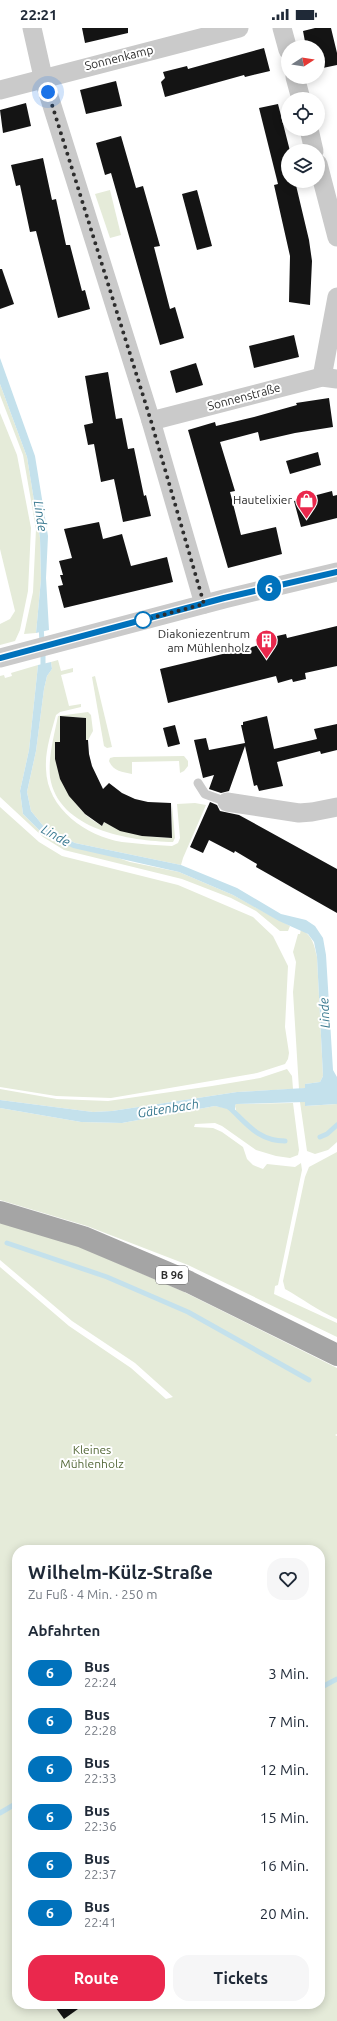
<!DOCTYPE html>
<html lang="de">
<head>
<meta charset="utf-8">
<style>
  body { margin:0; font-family:Ubuntu,sans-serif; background:#f6f6f7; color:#1f2937; height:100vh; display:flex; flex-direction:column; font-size:15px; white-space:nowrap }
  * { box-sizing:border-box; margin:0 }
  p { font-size:13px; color:#747a83 }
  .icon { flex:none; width:22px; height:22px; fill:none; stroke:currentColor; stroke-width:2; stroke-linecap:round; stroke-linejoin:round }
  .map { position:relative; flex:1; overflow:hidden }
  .panel { position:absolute; left:12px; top:1517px; width:313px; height:464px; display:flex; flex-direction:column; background:#fff; border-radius:16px; box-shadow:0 2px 10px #0003 }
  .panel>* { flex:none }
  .badge { padding:0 8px; border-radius:13px; font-size:14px; line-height:26px }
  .needle { width:26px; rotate:78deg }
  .controls { position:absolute; left:281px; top:12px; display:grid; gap:8px }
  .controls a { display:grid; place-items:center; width:44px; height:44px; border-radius:50%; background:#fff; box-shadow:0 2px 10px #0003; font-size:20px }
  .you { position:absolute; width:20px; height:20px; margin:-10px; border:3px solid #fff; border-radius:50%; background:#1a73e8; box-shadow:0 0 0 6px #1a73e833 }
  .map>.badge { position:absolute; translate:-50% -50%; box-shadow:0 0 0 2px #fff }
  h2 { padding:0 16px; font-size:15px; line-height:36px }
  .round { display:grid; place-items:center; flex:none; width:42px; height:42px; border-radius:16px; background:#f6f6f7 }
  .overview { display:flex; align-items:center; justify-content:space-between; height:68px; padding:0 16px }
  h1 { font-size:19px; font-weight:700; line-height:30px }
  .button { display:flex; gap:8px; margin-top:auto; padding:8px 16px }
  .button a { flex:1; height:46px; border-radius:16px; background:#ea284d; color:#fff; font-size:16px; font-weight:700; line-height:46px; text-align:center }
  .button a+a { background:#f6f6f7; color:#1f2937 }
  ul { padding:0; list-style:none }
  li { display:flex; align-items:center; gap:12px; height:48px; padding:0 16px }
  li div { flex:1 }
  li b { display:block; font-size:15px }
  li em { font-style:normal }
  li .badge { min-width:44px; font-weight:700; text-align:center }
  .status { display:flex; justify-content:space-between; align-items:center; height:28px; padding:0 20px; background:#fff; direction:ltr }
  .status svg { height:11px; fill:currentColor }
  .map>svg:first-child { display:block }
</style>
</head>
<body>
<div class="status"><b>22:21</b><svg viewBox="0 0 49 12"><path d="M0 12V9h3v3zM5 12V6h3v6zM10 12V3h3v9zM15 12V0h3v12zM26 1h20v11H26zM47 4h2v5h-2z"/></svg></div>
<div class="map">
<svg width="337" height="1993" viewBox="0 0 337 1993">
  <rect width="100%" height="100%" fill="#fff"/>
  <g fill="#e5ebd9" fill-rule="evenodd">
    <path d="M110,162L121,207L110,210L95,166Z"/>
    <path d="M0,356L27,429L40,510L41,551L36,605L24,606L33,564L36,501L23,427L0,367Z"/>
    <path d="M0,385L17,427L31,500L28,563L20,602L15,613L0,617V596L10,591L15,583L0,521Z"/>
    <path d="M58,632L61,643L73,640V644L61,647L69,678L81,676V679L60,684L56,687C51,705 45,723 46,741C47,781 86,808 122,814C139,816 155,817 172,818L178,815L180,810L177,776L195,775L206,777L183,830L181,837L75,815L45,800L31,783L27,764L36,723L44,661L47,648L52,641L51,634Z"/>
    <path d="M38,637L29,722L20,763L23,786L41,804L130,834L179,844L233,867L290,898L288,903H280L256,883L231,870L182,851L64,822L43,809L0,769V648L4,647L5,650L12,648L11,645Z"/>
    <path d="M95,648L112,719L107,720L104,718L92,649Z"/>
    <path d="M88,684L91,687L93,703L88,712H86V690L61,688L60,714H55C55,740 66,767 84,785C88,790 96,794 102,798L104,794C128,806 145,809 172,810V776L175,810L173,814C130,813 58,802 50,749C48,729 54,708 58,688Z"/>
    <path d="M184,728L188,733V738L184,743L180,745L179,733L132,734V746C122,744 113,743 109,733L110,730L114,729Z"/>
    <path d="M0,779L39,814L62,828L178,857L253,889L273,908L288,938L285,999L289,1025L288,1031L285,1036L257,1045L111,1070L56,1068L0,1059Z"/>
    <path d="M301,901C313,908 314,917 317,929L323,1048L320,1054L305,1056V1060L299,1061L293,964L296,934L293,924L298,906H300Z"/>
    <path d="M287,1041L292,1048L293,1061L237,1064L112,1083L93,1084L0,1072V1061L57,1071L108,1073L212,1058L260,1050Z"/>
    <path d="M300,1074H305L306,1078L337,1076V1114L328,1122L315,1126L307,1123Z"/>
    <path d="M293,1075L299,1122L298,1127L290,1130L276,1128L256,1122L222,1098L215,1095L195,1096L194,1099L213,1100L222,1104L243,1119L247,1131L253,1137L263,1141L267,1136L295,1139L301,1135L302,1142L278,1257L275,1258L274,1266L337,1295V1309L188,1237L87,1198L0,1172V1080L81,1094L122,1095L215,1078L236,1082L235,1078L236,1076Z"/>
    <path d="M337,1124V1291C317,1282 303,1271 285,1261L283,1253L305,1149L309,1139Z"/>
    <path d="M0,1193L80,1219L182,1263L337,1340V1406L335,1407L337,1408V1993H0V1239L69,1298L131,1340L166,1371L173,1369L135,1335L72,1293L0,1232ZM17,1522H320V1976H17Z"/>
  </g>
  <g fill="#c4e1ec">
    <path d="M0,330L35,428L48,508L46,550L49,602L36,605L41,551L40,510L27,429L0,356Z"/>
    <path d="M51,634L52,641L47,648L44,661L36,723L27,764L31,783L45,800L75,815L181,837L237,860L281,886L306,892L315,898L323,910L326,927L333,1042L337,1049V1076L305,1078V1074L236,1076L235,1078V1084L233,1085L227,1081L215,1078L122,1095L81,1094L0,1080V1072L93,1084L112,1083L237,1064L305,1060V1056L320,1054L323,1048L317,929L314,914L308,906L279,893L233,867L179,844L73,820L41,804L23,786L20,763L29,722L38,637Z"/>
  </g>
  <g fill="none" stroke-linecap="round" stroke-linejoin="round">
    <g stroke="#c4e1ec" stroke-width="5">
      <path d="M41,597L42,615"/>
      <path d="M43,623V641"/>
      <path d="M230,1080C248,1097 259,1113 285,1113"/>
      <path d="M320,1109L327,1106L337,1097"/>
      <path d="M7,1215L107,1249L188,1284L309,1352"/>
      <path d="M320,1660L337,1651"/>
      <path d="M0,1785L17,1775"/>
    </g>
  </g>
  <g fill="#141414">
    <path d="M82,0H128V5L85,15Z"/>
    <path d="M315,0H331L337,25V37L318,41V19H306L303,3Z"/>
    <path d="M264,20L270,43L245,49L244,47L165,69L161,54L165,50L163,44L187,38L188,41Z"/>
    <path d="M116,53L122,78L86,86L80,62Z"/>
    <path d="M26,75L31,98L3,105L0,82Z"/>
    <path d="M278,76L290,123H288V153H295L309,212L312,233L310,277L289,274L290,228L274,157L278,156L259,80Z"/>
    <path d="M121,108L136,160L143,158L160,218L154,219L170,281L175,279L184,310L160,317L111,145L105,147L96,115Z"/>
    <path d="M43,130L52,172L56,171L66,217H70L82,263L85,262L90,281L58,290L36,203L30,204L20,157L16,158L11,137Z"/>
    <path d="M197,162L212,218L197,222L182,166Z"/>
    <path d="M0,241H2L14,276L0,281Z"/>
    <path d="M294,307L299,329L254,340L249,318Z"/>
    <path d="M196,335L203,357L176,365L170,343Z"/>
    <path d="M108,344L116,391L122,390L128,421L134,420L144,468L146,467L151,488L123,494L114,451L101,454L94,416L88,417L84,397L93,395L85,348Z"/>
    <path d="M329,370L333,399L295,405L260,413L258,404L220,414L235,463L230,464L241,507L276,499L282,526L228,540L188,402L215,394L216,398L254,389L297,377L296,375Z"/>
    <path d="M318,424L321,437L290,446L286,433Z"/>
    <path d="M332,463L333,468L337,467V490L301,499L294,473Z"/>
    <path d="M99,494L103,511L122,506L131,538L167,529L173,554L64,580L58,558L63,557L60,547H63L59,533L72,530L64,501Z"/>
    <path d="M337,598V638L305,645L306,651L293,654L292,651L278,655L276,648L168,675L160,641L268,615L267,611L277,608L286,606L287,610Z"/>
    <path d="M60,688L86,690V712H88L89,726L92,738L103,761L109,755L122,765L135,771L148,774L171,775L172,810L142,808L120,803L104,794L102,798L85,786L69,768L60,751L55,731V714H60Z"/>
    <path d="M267,688L274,721L317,711L314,701L337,696V722L321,726L320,723L277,734L283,758L259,763L257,757L254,758L245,718L229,763L221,765L209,761L214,747L203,750L194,712L206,710L209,722L245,715L241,697H243V694Z"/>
    <path d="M175,697L180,716L168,719L163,700Z"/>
    <path d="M210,774L217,777L220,783L239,787L337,841V885L256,839L257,836L235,823L234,825L209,812L203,825L190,819Z"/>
    <path d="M53,1976H85L64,1991Z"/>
  </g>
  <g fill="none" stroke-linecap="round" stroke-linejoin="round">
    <path stroke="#cacaca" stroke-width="9" d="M198,755L205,766L227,774"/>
    <g stroke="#cacaca" stroke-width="19">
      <path d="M32,0L43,49L151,393L204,576"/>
      <path d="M282,0L288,22"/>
      <path d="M295,49L301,71"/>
      <path d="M0,62L239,0"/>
      <path d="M309,101L314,123"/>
      <path d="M318,136L337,209"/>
      <path d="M322,349L337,269"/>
      <path d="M151,393L322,349L337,351"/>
      <path d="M0,630L224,571L337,544"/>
      <path d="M227,774L299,785L312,784L337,779"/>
    </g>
    <path stroke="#a5a5a5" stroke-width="22" d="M0,1184L83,1209L189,1254L337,1327"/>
  </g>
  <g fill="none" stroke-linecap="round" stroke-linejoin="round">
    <defs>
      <path id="line" d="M0,630L224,570L337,544"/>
    </defs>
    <use href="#line" stroke="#fff" stroke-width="9"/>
    <use href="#line" stroke="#0072bc" stroke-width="6"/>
    <path stroke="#2d2d2d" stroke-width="4" stroke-dasharray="0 7.2" d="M48,64L151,393L204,576L140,593L143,592"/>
  </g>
  <defs>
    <symbol id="shop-pin" viewBox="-11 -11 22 30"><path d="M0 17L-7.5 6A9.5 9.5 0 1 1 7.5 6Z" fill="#ea284d" stroke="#fff"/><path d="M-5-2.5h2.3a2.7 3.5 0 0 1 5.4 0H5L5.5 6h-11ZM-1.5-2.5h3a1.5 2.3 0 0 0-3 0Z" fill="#fff"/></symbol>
    <symbol id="building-pin" viewBox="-11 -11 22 30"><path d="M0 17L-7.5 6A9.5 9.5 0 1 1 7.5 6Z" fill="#ea284d" stroke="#fff"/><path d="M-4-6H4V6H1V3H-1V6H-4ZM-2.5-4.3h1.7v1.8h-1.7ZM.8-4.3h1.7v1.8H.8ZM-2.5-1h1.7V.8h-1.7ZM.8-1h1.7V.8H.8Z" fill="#fff"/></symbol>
  </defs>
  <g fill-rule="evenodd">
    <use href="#shop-pin" x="294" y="460" width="25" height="34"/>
    <use href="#building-pin" x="254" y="600" width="25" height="34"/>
  </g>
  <circle fill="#fff" stroke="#0072bc" stroke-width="2" cx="143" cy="592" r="8"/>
  <g text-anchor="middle" stroke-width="4" stroke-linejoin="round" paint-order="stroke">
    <rect fill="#fff" stroke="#6c6c6c" stroke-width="1" x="156" y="1238" width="32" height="18" rx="3"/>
    <g font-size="11" font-weight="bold" fill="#2d2d2d">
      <text x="172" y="1251">B 96</text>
    </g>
    <g font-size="12" fill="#2d2d2d" stroke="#fff">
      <text transform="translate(119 30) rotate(-14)" y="4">Sonnenkamp</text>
      <text transform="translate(244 369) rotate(-15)" y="4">Sonnenstraße</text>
    </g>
    <g font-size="12" fill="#2d2d2d" stroke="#fff" text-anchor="end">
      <text x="292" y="476">Hautelixier</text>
      <text x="250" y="610">Diakoniezentrum<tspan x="250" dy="14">am Mühlenholz</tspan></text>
    </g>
    <g font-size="12" fill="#556939" stroke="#fff">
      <text x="92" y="1426">Kleines<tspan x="92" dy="14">Mühlenholz</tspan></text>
    </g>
    <g font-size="13" font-style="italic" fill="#397990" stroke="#fff">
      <text transform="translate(41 488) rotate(81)" y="5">Linde</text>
      <text transform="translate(56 807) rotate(29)" y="5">Linde</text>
      <text transform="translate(324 985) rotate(-93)" y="5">Linde</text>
      <text transform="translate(168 1080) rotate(-9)" y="5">Gätenbach</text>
    </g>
  </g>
</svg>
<div class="controls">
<a><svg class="needle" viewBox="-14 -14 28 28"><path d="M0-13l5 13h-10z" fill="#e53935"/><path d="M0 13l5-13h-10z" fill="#747a83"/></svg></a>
<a><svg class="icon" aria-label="locate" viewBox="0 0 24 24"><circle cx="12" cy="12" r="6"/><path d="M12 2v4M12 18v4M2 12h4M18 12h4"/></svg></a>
<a><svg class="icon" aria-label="layers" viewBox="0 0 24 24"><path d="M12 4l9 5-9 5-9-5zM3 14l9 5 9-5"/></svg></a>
</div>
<div class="you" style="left:48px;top:64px"></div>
<b class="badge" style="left:269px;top:560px;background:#0072bc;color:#fff">6</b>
<section class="panel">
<div class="overview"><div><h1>Wilhelm-Külz-Straße</h1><p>Zu Fuß · 4 Min. · 250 m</p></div><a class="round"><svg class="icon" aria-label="heart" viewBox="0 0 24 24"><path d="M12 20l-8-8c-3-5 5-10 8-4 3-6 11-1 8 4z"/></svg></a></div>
<h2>Abfahrten</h2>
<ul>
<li><span class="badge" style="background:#0072bc;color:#fff">6</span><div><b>Bus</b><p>22:24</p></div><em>3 Min.</em></li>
<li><span class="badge" style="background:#0072bc;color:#fff">6</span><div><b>Bus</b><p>22:28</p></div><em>7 Min.</em></li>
<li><span class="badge" style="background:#0072bc;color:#fff">6</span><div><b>Bus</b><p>22:33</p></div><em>12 Min.</em></li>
<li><span class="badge" style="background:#0072bc;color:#fff">6</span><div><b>Bus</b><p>22:36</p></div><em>15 Min.</em></li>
<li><span class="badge" style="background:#0072bc;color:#fff">6</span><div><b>Bus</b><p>22:37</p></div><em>16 Min.</em></li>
<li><span class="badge" style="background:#0072bc;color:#fff">6</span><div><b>Bus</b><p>22:41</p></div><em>20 Min.</em></li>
</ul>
<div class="button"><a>Route</a><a>Tickets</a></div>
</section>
</div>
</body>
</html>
